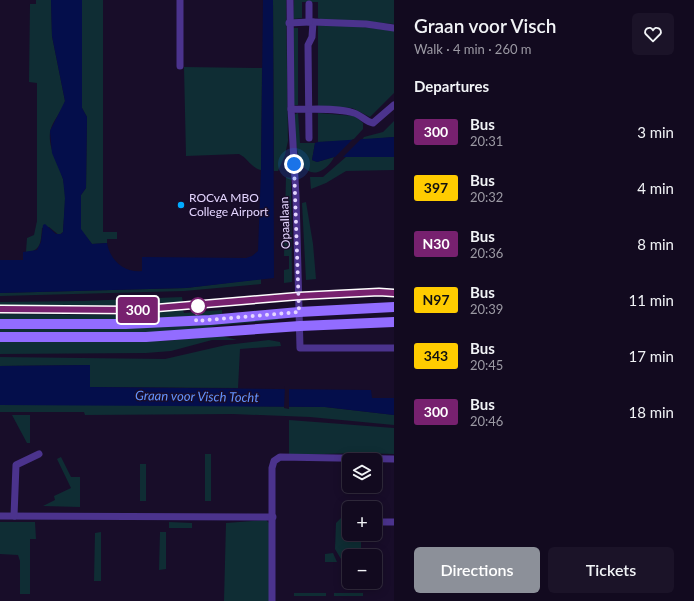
<!DOCTYPE html>
<html lang="en">
<head>
<meta charset="utf-8">
<style>
  body { margin:0; font-family:Lato,sans-serif; background:#1b1328; color:#f1f3f6; height:100vh; display:flex; flex-direction:column; font-size:15px; white-space:nowrap }
  * { box-sizing:border-box; margin:0 }
  p { font-size:13px; color:#9c9aa4 }
  .icon { flex:none; width:22px; height:22px; fill:none; stroke:currentColor; stroke-width:2; stroke-linecap:round; stroke-linejoin:round }
  .map { position:relative; flex:1; overflow:hidden }
  .panel { display:flex; flex-direction:column; background:#120a1f; width:300px }
  .panel>* { flex:none }
  .badge { padding:0 8px; border-radius:3px; font-size:14px; line-height:26px }
  .controls { position:absolute; left:342px; top:453px; display:grid; gap:8px }
  .controls a { display:grid; place-items:center; width:40px; height:40px; border-radius:6px; background:#120a1f; box-shadow:0 2px 10px #0003,0 0 0 1px #312b3d; font-size:20px }
  .you { position:absolute; width:20px; height:20px; margin:-10px; border:3px solid #fff; border-radius:50%; background:#1a73e8; box-shadow:0 0 0 6px #1a73e833 }
  .map>.badge { position:absolute; translate:-50% -50%; box-shadow:0 0 0 2px #fff }
  h2 { padding:0 20px; font-size:15px; line-height:36px }
  .round { display:grid; place-items:center; flex:none; width:42px; height:42px; border-radius:6px; background:#1b1328 }
  .overview { display:flex; align-items:center; justify-content:space-between; height:68px; padding:0 20px }
  h1 { font-size:19px; font-weight:600; line-height:30px }
  .button { display:flex; gap:8px; margin-top:auto; padding:8px 20px }
  .button a { flex:1; height:46px; border-radius:6px; background:#8c9099; color:#fff; font-size:16px; font-weight:600; line-height:46px; text-align:center }
  .button a+a { background:#1b1328; color:#f1f3f6 }
  ul { padding:0; list-style:none }
  li { display:flex; align-items:center; gap:12px; height:56px; padding:0 20px }
  li div { flex:1 }
  li b { display:block; font-size:15px }
  li em { font-style:normal }
  li .badge { min-width:44px; font-weight:700; text-align:center }
  main { display:flex; flex:1; min-height:0 }
  .map>svg:first-child { display:block }
</style>
</head>
<body>
<main>
<div class="map">
<svg width="394" height="601" viewBox="0 0 394 601">
  <rect width="100%" height="100%" fill="#180d29"/>
  <g fill="#0f2d34">
    <path d="M36,0H51L52,36L65,101C62,112 52,121 50,132C48,150 59,163 63,179C67,196 64,215 63,232L59,235L49,227L42,228C41,241 41,252 26,252L27,238L34,235L37,221V83L29,82L30,4H36Z"/>
    <path d="M82,0H103V232H117V239H107V243L92,244L81,230V195L86,188L87,117L82,108Z"/>
    <path d="M273,0H286L288,141L285,155L278,171H274Z"/>
    <path d="M294,0H394V24L348,20L325,21L318,18V2H302V18L293,19Z"/>
    <path d="M318,25L355,26L394,31V93L370,117L352,108L318,106Z"/>
    <rect x="293" y="28" width="5" height="77"/>
    <path d="M184,67L262,68L261,170C251,168 248,158 239,154L186,156Z"/>
    <path d="M298,113L300,143H315L312,160L317,162L334,157C332,162 325,170 318,172C295,178 295,130 293,115Z"/>
    <path d="M318,113L355,116L363,123V129L352,141L318,142Z"/>
    <path d="M394,121V137L362,140L364,137L383,132Z"/>
    <path d="M346,157H394V170L346,171L326,183L311,189L310,177H323Z"/>
    <path d="M286,177L291,178L292,282L284,283V270L289,269V256H284Z"/>
    <path d="M306,202L313,244L316,279L306,280L302,203Z"/>
    <path d="M261,279V284L184,291L0,296V293L186,288Z"/>
    <path d="M182,297L183,303L150,305L0,306V302L83,301Z"/>
    <path d="M183,310L184,313L222,310V315L152,321H0V314L115,315Z"/>
    <path d="M277,317L278,320L215,326L198,331L144,334H0V328Z"/>
    <path d="M222,336L237,340H212L171,351L146,353L0,354V340L164,341Z"/>
    <path d="M269,340L280,342L281,346L240,349L238,388L90,387V365L0,366V357L165,359L226,345Z"/>
    <path d="M79,404L325,407L394,415V425L310,417L233,414L85,415L84,412H0V405Z"/>
    <path d="M12,415H30V443H27Z"/>
    <path d="M289,420L394,428V454L359,453L289,455Z"/>
    <rect x="205" y="454" width="6" height="47"/>
    <path d="M61,457L71,477H80V507L43,506L55,500L54,496L71,488L57,459Z"/>
    <rect x="140" y="464" width="6" height="37"/>
    <path d="M341,518H349V534H361V556H349V560L341,559L335,549L336,523Z"/>
    <path d="M266,520L270,524V601H224L226,523Z"/>
    <path d="M0,522H35L36,539H30V594H20V561L18,555L0,554Z"/>
    <path d="M169,522L192,523V528H169Z"/>
    <path d="M101,532V581H94L95,533Z"/>
    <path d="M160,532H166V569L159,570Z"/>
    <path d="M333,553L337,562H325V554Z"/>
    <rect x="294" y="593" width="32" height="3"/>
    <rect x="334" y="593" width="29" height="3"/>
  </g>
  <g fill="#040e4b">
    <path d="M51,0H82V108L87,117L86,188L81,195V229L92,244L107,243C110,260 124,273 142,271V257L246,258L252,256L258,251L261,170L263,0H273L274,278L186,288L0,293V260H23V252L37,250L41,242L43,225L45,224L56,234H61L63,232L65,198L63,179L52,153L50,131L65,101L52,36Z"/>
    <path d="M394,137V157H334L317,162L312,160L315,143L318,142Z"/>
    <path d="M90,365V387L371,390L372,398H394V415L325,407L0,405V366Z"/>
  </g>
  <g fill="#180d29">
    <path d="M353,139H361L342,158H334Z"/>
    <path d="M285,386H289V409L284,408Z"/>
  </g>
  <g fill="none" stroke-linecap="round" stroke-linejoin="round">
    <g stroke="#4b338d" stroke-width="7">
      <path d="M290,0L291,109L296,196L300,348H394"/>
      <path d="M309,4V22H313L312,37L308,45L309,138"/>
      <path d="M313,22L366,24L394,28"/>
      <path d="M289,23L309,22"/>
      <path d="M180,66V0"/>
      <path d="M291,109C311,110 335,107 354,113C361,115 366,122 373,123L394,105"/>
      <path d="M0,516L273,517"/>
      <path d="M14,516L16,465L39,454"/>
      <path d="M375,522H394"/>
      <path d="M272,601V468L274,461L280,457L394,459"/>
    </g>
    <g stroke="#926cff" stroke-width="10">
      <path d="M0,324H126L210,320L299,312L394,307"/>
      <path d="M0,337H146L300,326L394,322"/>
    </g>
  </g>
  <g fill="none" stroke-linecap="round" stroke-linejoin="round">
    <defs>
      <path id="line" d="M0,309L133,310L299,296L379,292L394,293"/>
    </defs>
    <use href="#line" stroke="#fff" stroke-width="9"/>
    <use href="#line" stroke="#77216f" stroke-width="6"/>
    <path stroke="#e4d5ff" stroke-width="4" stroke-dasharray="0 7.2" d="M198,306L196,321L299,312L294,164"/>
  </g>
  <circle fill="#01abff" stroke="#180d29" stroke-width="1.5" cx="181" cy="205" r="4"/>
  <circle fill="#fff" stroke="#77216f" stroke-width="2" cx="198" cy="306" r="8"/>
  <g text-anchor="middle" stroke-width="3" stroke-linejoin="round" paint-order="stroke">
    <g font-size="12" fill="#e4d5ff" stroke="#180d29" text-anchor="start">
      <text x="189" y="202">ROCvA MBO<tspan x="189" dy="14">College Airport</tspan></text>
    </g>
    <g font-size="12" fill="#e4d5ff" stroke="#180d29">
      <text transform="translate(285 223) rotate(-92)" y="4">Opaallaan</text>
    </g>
    <g font-size="13" font-style="italic" fill="#6393ff" stroke="#180d29">
      <text transform="translate(197 396) rotate(1)" y="5">Graan voor Visch Tocht</text>
    </g>
  </g>
</svg>
<div class="controls">
<a><svg class="icon" aria-label="layers" viewBox="0 0 24 24"><path d="M12 4l9 5-9 5-9-5zM3 14l9 5 9-5"/></svg></a>
<a>+</a>
<a>−</a>
</div>
<div class="you" style="left:294px;top:164px"></div>
<b class="badge" style="left:138px;top:310px;background:#77216f;color:#fff">300</b>
</div>
<section class="panel">
<div class="overview"><div><h1>Graan voor Visch</h1><p>Walk · 4 min · 260 m</p></div><a class="round"><svg class="icon" aria-label="heart" viewBox="0 0 24 24"><path d="M12 20l-8-8c-3-5 5-10 8-4 3-6 11-1 8 4z"/></svg></a></div>
<h2>Departures</h2>
<ul>
<li><span class="badge" style="background:#77216f;color:#fff">300</span><div><b>Bus</b><p>20:31</p></div><em>3 min</em></li>
<li><span class="badge" style="background:#fc0;color:#111">397</span><div><b>Bus</b><p>20:32</p></div><em>4 min</em></li>
<li><span class="badge" style="background:#77216f;color:#fff">N30</span><div><b>Bus</b><p>20:36</p></div><em>8 min</em></li>
<li><span class="badge" style="background:#fc0;color:#111">N97</span><div><b>Bus</b><p>20:39</p></div><em>11 min</em></li>
<li><span class="badge" style="background:#fc0;color:#111">343</span><div><b>Bus</b><p>20:45</p></div><em>17 min</em></li>
<li><span class="badge" style="background:#77216f;color:#fff">300</span><div><b>Bus</b><p>20:46</p></div><em>18 min</em></li>
</ul>
<div class="button"><a>Directions</a><a>Tickets</a></div>
</section>
</main>
</body>
</html>
